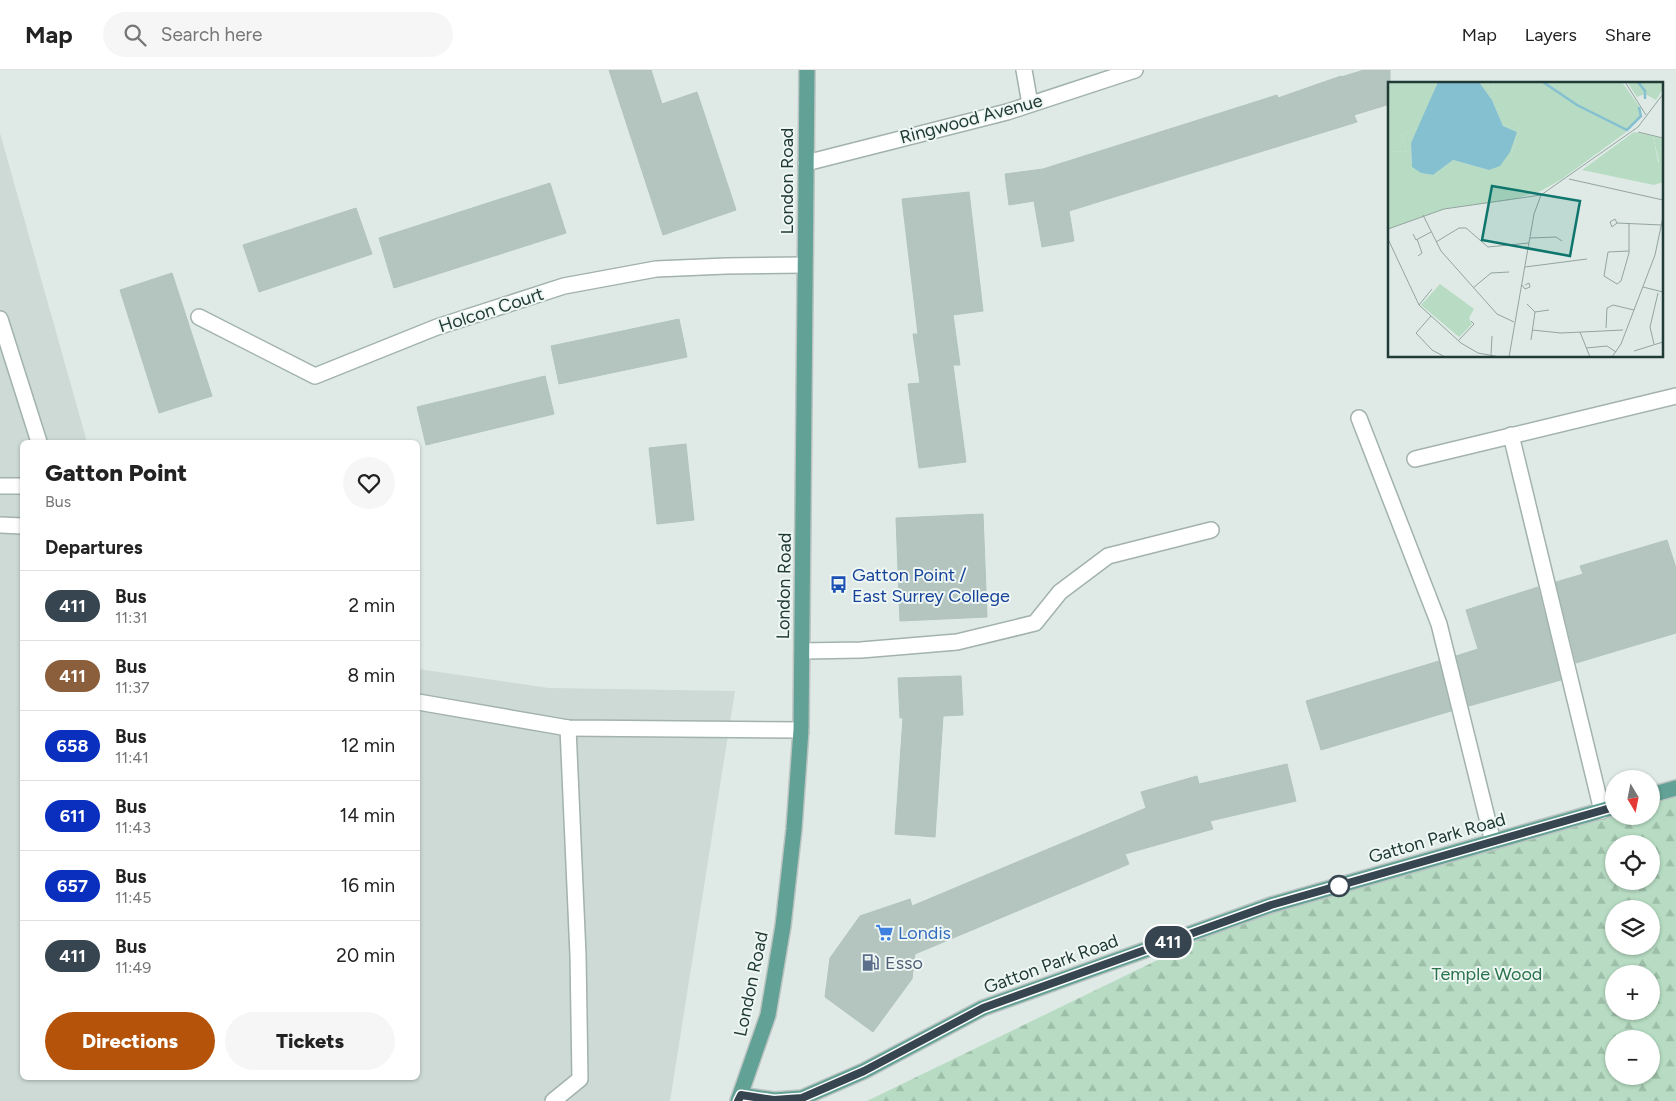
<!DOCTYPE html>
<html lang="en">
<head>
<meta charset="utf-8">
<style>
  body { margin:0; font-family:Figtree,sans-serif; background:#f6f6f6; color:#222; height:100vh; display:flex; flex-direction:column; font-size:19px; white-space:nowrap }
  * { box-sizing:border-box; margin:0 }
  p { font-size:16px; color:#767676 }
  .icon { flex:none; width:28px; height:28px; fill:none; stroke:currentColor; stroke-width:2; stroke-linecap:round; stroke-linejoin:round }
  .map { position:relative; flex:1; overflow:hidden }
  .side { position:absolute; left:20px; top:370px; width:400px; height:640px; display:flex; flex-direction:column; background:#fff; border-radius:8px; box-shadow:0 1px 4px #0004 }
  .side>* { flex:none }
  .badge { padding:0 10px; border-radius:16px; font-size:18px; line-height:32px }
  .needle { width:32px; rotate:170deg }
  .tools { position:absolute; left:1605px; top:700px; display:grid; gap:10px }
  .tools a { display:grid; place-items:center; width:55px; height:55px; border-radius:50%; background:#fff; box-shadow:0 1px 4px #0004; font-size:25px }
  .map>.badge { position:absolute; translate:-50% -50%; box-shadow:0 0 0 2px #fff }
  h2 { padding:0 25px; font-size:19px; line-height:45px }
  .round { display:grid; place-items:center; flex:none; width:52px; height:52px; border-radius:26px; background:#f6f6f6 }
  .summary { display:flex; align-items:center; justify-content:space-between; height:85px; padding:0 25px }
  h1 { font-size:24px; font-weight:800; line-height:38px }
  .primary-button { display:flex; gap:10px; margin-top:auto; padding:10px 25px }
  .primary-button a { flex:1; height:58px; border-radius:30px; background:#b45309; color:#fff; font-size:20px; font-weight:800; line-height:58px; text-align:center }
  .primary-button a+a { background:#f6f6f6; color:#222 }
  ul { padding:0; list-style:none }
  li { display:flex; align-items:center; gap:15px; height:70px; padding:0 25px; border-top:1px solid #e0e0e0 }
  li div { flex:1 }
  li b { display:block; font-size:19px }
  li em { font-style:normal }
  li .badge { min-width:55px; font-weight:700; text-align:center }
  header { display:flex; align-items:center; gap:30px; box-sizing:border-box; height:70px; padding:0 25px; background:#fff; border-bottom:1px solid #e0e0e0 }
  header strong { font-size:24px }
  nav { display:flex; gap:28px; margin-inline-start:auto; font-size:18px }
  .search { width:350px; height:45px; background:#f6f6f6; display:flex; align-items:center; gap:12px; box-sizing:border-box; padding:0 18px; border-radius:28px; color:#767676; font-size:19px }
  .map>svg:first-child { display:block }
</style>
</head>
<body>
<header>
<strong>Map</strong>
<div class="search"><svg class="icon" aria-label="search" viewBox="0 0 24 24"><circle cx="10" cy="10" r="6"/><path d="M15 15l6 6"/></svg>Search here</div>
<nav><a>Map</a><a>Layers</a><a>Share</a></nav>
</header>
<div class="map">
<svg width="1676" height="1031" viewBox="0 0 1676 1031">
  <defs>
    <pattern id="forest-firs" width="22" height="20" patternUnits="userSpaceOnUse" patternTransform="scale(1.25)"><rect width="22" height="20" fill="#b7dcc3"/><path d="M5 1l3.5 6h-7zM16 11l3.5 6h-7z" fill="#9dbea8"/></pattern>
  </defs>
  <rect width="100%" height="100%" fill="#dfeae6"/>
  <path fill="#cddad5" d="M0,63L87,372H22V1008H418V599L549,618L735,621L670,1031H0Z"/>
  <path fill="url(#forest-firs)" fill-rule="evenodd" d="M1676,716V1031H867L1271,835L1614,735V746H1651V723ZM1614,774H1651V811H1614ZM1614,839H1651V876H1614ZM1614,904H1651V941H1614ZM1614,969H1651V1006H1614Z"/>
  <g fill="#b4c5bf" stroke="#b1c4bd">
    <path d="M609,0H651L662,34L697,22L736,140L663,165Z"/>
    <path d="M1364,0H1390V34L1354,45L1357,52L1069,141L1074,171L1042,177L1034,131L1009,135L1005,104L1043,99L1217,44L1277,25L1278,28L1341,6V7Z"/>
    <path d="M550,113L566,163L394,218L379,168Z"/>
    <path d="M969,122L983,241L953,245L960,295H953L966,392L919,398L908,314L920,313L913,264H918L902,129Z"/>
    <path d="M356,138L372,184L259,222L243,175Z"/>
    <path d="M172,203L212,326L159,343L120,220Z"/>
    <path d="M679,249L687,287L559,314L551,276Z"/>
    <path d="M545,306L554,344L426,375L417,337Z"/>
    <path d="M686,374L694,450L657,454L649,378Z"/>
    <path d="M983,444L987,547L900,551L896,448Z"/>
    <path d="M1667,470L1676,498V563L1576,593L1556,512L1583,504L1580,496Z"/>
    <path d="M1538,517L1561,610L1469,636L1456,586L1478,579L1466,540Z"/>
    <path d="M1439,591L1451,641L1321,680L1306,631Z"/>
    <path d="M961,606L963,645L943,646L935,767L895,764L903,648H900L898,608Z"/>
    <path d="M1287,694L1296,731L1210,751L1213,759L1125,784L1129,794L915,884L912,909L873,962L825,927L830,888L860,846L910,829L912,836L1146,738L1141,722L1197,706L1199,714Z"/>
  </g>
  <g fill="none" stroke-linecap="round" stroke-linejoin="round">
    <defs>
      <g id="lane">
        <path d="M1024,0L1030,34"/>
        <path d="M0,249L39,372"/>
        <path d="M1359,348L1439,554L1493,772"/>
        <path d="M1511,365L1602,741"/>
        <path d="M1415,389L1676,326"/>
        <path d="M0,416H22"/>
        <path d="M0,455L22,456"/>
        <path d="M802,581L861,580L957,572L1035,553L1060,522L1108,486L1211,460"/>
        <path d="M418,632L568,658L801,660"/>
        <path d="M553,1031L580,1009L578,885L568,658"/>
      </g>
      <g id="street">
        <path d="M806,93L1007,42L1135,0"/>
        <path d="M199,247L315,306L437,257L564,216L656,199L726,196L805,195"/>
      </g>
      <g id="primary">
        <path d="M1651,725L1676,718"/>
        <path d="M741,1025L774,1030L802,1028L864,1001L983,938L1271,835L1614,737"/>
        <path d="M738,1031L768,945L783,856L794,759L801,660L807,0"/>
      </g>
    </defs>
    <use href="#lane" stroke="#a2b2ad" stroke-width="18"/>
    <use href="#street" stroke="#a2b2ad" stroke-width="18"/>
    <use href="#primary" stroke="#bcc4c2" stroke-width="18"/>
    <use href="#lane" stroke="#fff" stroke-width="15"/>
    <use href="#street" stroke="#fff" stroke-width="15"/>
    <use href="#primary" stroke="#62a195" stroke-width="15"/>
  </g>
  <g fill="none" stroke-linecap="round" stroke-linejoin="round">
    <defs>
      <path id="line" d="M738,1031L741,1025L774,1030L802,1028L864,1001L983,938L1019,925L1271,835L1614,737"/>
    </defs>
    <use href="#line" stroke="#fff" stroke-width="11"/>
    <use href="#line" stroke="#36454f" stroke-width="8"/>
  </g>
  <defs>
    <symbol id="bus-bare" viewBox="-9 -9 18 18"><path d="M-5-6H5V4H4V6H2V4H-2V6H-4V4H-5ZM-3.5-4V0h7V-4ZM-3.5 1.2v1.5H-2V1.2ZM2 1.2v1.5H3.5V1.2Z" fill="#1a4fb4" stroke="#eff7f4" stroke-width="2.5" paint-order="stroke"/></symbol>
    <symbol id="supermarket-bare" viewBox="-9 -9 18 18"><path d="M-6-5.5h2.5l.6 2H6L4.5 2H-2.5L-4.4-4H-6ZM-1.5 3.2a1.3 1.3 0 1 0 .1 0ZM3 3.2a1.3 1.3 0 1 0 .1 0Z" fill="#3f7fe0" stroke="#eff7f4" stroke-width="2.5" paint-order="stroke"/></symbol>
    <symbol id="fuel-bare" viewBox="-9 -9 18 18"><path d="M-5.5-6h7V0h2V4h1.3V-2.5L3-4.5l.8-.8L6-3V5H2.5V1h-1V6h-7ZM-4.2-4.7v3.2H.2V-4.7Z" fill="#5c6f8a" stroke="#eff7f4" stroke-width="2.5" paint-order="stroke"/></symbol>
  </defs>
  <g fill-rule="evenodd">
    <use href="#bus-bare" x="826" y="502" width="25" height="25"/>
    <use href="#supermarket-bare" x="872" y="850" width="25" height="25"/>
    <use href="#fuel-bare" x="858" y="880" width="25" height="25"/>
  </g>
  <circle fill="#fff" stroke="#36454f" stroke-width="2.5" cx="1339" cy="816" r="10"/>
  <g text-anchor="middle" stroke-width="4" stroke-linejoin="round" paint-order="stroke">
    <g font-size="18" fill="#203a35" stroke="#eff7f4">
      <text transform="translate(971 49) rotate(-15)" y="6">Ringwood Avenue</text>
      <text transform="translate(787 111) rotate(-90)" y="6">London Road</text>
      <text transform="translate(491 240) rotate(-18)" y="6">Holcon Court</text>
      <text transform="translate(784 516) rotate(-89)" y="6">London Road</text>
      <text transform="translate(1437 768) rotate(-16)" y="6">Gatton Park Road</text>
      <text transform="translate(1051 894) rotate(-20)" y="6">Gatton Park Road</text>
      <text transform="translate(751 914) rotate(-78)" y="6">London Road</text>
    </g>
    <g font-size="18" fill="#164399" stroke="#eff7f4" text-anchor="start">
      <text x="852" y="511">Gatton Point /<tspan x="852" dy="21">East Surrey College</tspan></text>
    </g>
    <g font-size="18" fill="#366cbe" stroke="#eff7f4" text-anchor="start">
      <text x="898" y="869">Londis</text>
    </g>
    <g font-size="18" fill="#4e5e75" stroke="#eff7f4" text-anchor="start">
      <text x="885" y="899">Esso</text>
    </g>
    <g font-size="18" fill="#29724a" stroke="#eff7f4">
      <text x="1487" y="910">Temple Wood</text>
    </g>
  </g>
  <g transform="translate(1388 12)">
    <rect width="275" height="275" fill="#dfeae6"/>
    <path d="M0,0H50L32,45L13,53L19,70L0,69ZM106,0H234L251,24L253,34L237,51L174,97L129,87H113L123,74L132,44L105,5ZM239,0H275V7L268,18L257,12L249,15Z" fill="#b7dcc3"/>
    <path d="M91,0H106L105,5L129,36L132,44L123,74L114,87H129L140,75L172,92L174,97L153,109L123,118L56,127L0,147V69L19,70L13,53L32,45L23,61L24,85L33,91L45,93L65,78L101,88L129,50L115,44L104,18ZM175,23L183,31L166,46L158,39ZM202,35L216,40L218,50L215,54L200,43ZM265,54L275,57V80H271Z" fill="#b7dcc3"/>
    <path d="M246,50L265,54L270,80H275V100L266,103L194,88ZM52,202L86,227L81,236L84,242L71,255L33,223Z" fill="#b7dcc3"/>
    <path d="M0,0H20L28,15L22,26L3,36L0,31ZM252,53L266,61L270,82L268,92L259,98L245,96L238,61ZM253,55L263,60L268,82L266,92L259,96L247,91L242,68L245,60ZM224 73a7 7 0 1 1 14 0a7 7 0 1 1-14 0Z" fill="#b7dcc3" fill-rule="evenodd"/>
    <path d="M50,0H91L104,18L115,44L129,50L122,70L112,84L101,88L65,78L45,93L33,91L24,85L23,61Z" fill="#85c0d1"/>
    <path fill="none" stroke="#85c0d1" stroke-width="2.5" d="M155,0L189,23L239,48L253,34L251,25M250,0L257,9V17"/>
    <path fill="none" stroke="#93a49f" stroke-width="1" d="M237,0L258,33M250,50L275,56M181,97L275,118M35,133L53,169L109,232L126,240M229,141L224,145L222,140L227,137L229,141L274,143M0,147L56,127L153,113M25,152L28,158L43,150M142,156L168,155L174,159M0,157L31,223L73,261L90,271L112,275M29,157L34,171L30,174M48,160L71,146H78L100,165L141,161M241,169L220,170L216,194L229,202L233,199L241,171V142M137,185L199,177M134,203L137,207L142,205L141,201L137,203M255,205L275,210M85,206L103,191L121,190M139,222L147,230L161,228M31,223L44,207M43,234L28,251L44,268L57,275M218,246L219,226L225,223L246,228M144,248L173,251L235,248M192,250L202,275M71,258L86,242L83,239M143,258L147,230M266,262L262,245L270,211M198,266L219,264L228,270M246,269L275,260M103,273L104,254M121,275L146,132L153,113L250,45L275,12M224,275L233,262L267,173L275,135"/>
    <path fill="#0f766e" fill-opacity="0.15" stroke="#0f766e" stroke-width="2.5" d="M104,104L192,119L182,174L94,158Z"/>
    <rect width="275" height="275" fill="none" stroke="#203a35" stroke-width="2.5"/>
  </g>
</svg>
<div class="tools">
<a><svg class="needle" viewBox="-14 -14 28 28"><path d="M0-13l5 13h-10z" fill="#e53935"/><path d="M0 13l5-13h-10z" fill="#767676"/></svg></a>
<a><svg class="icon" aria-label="locate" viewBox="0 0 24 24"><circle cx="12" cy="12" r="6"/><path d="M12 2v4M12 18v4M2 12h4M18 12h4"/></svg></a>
<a><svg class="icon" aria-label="layers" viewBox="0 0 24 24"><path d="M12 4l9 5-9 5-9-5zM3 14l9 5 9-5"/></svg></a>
<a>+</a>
<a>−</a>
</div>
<b class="badge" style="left:1168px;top:872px;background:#36454f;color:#fff">411</b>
<section class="side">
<div class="summary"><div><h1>Gatton Point</h1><p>Bus</p></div><a class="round"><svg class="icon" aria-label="heart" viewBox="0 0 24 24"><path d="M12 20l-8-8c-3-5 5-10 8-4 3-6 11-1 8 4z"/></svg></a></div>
<h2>Departures</h2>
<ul>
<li><span class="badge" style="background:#36454f;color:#fff">411</span><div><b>Bus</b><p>11:31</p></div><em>2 min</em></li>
<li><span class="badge" style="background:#8b5e3c;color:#fff">411</span><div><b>Bus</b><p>11:37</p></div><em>8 min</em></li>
<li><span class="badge" style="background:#0a2ebe;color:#fff">658</span><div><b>Bus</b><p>11:41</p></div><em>12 min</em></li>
<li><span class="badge" style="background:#0a2ebe;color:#fff">611</span><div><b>Bus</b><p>11:43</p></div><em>14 min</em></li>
<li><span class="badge" style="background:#0a2ebe;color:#fff">657</span><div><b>Bus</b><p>11:45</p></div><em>16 min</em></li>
<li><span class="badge" style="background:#36454f;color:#fff">411</span><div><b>Bus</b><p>11:49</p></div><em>20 min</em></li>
</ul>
<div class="primary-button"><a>Directions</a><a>Tickets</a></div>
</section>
</div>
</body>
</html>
